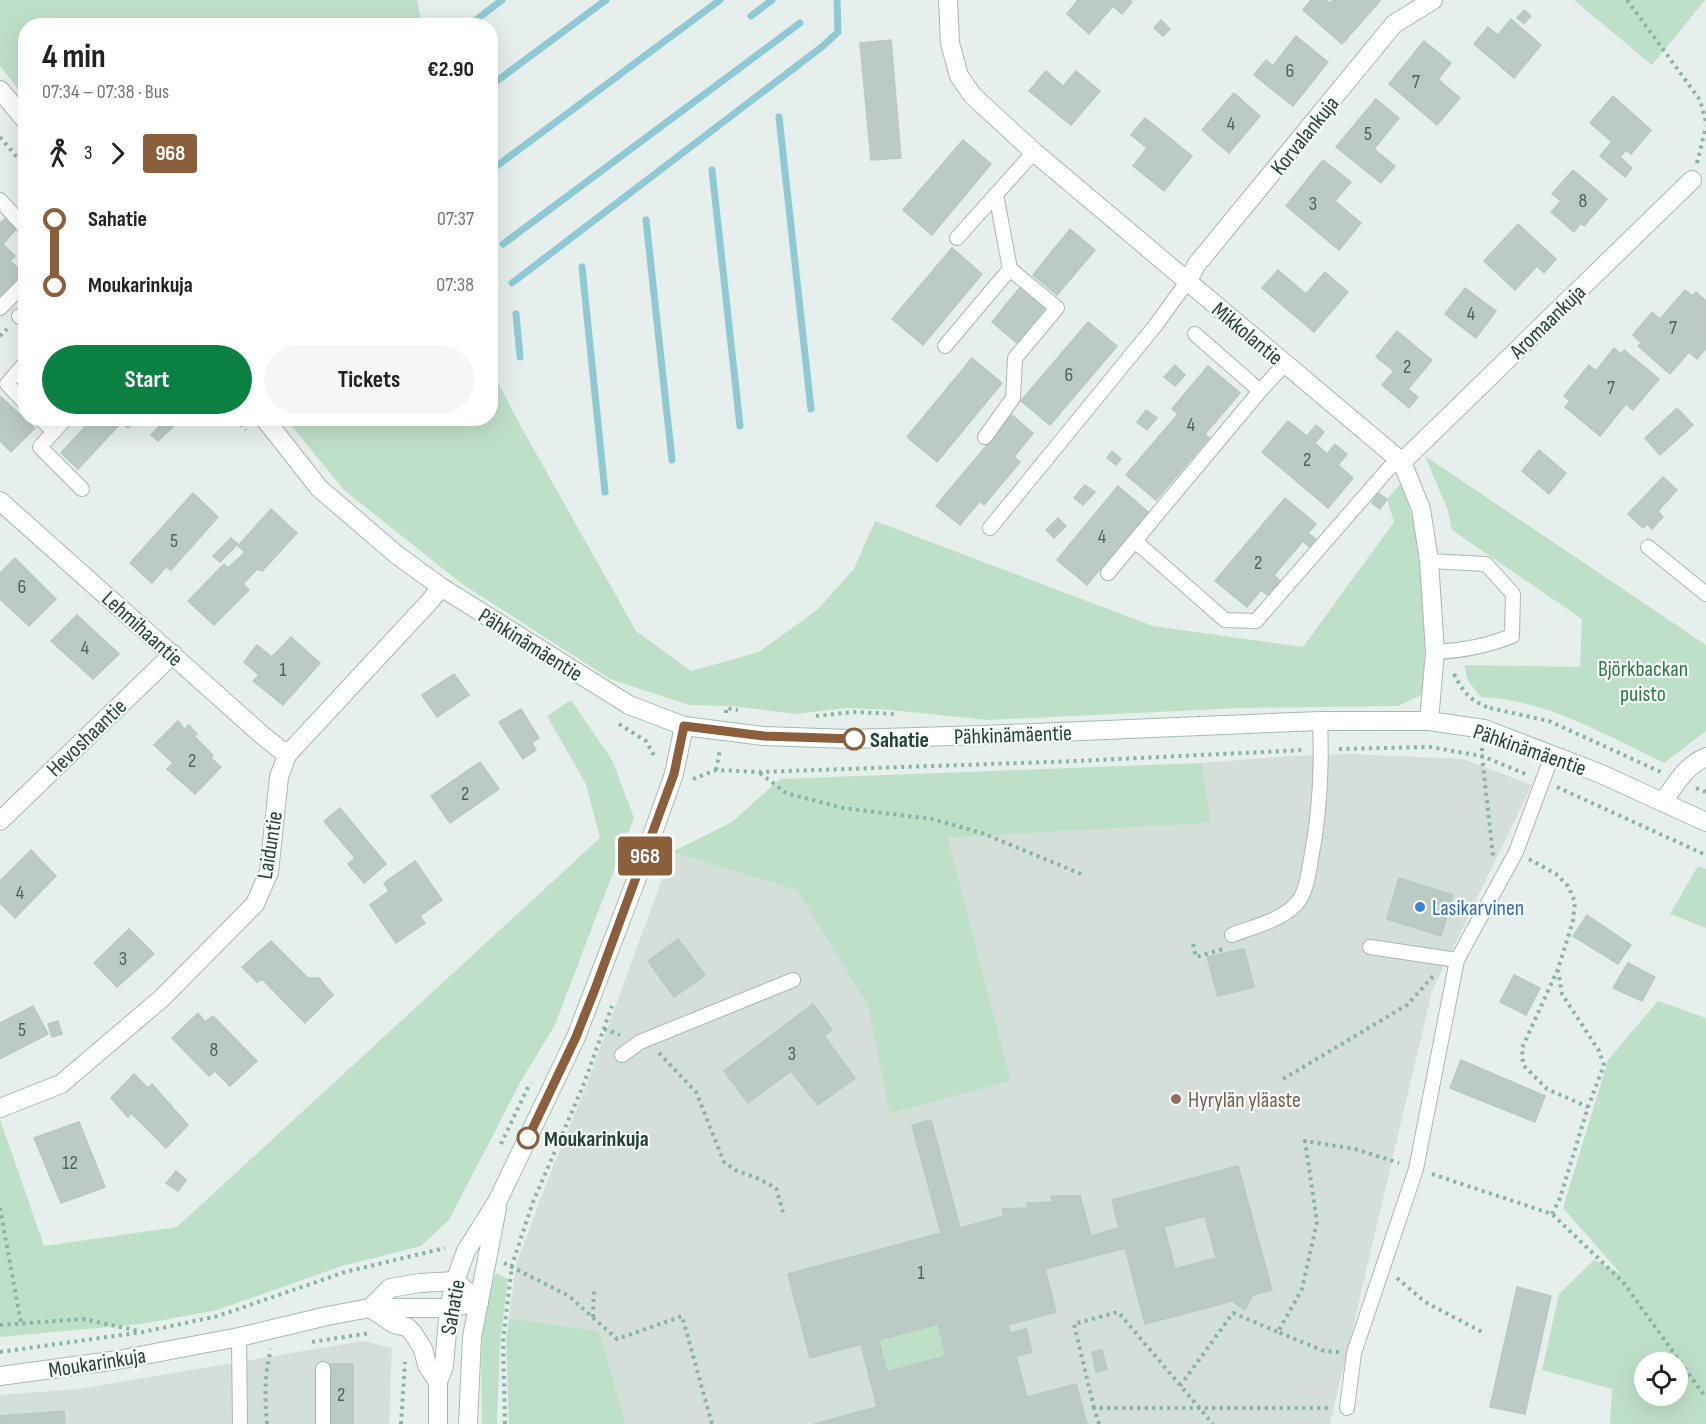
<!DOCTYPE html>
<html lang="en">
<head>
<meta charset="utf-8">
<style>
  body { margin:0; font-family:"Sofia Sans Condensed",sans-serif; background:#f6f6f6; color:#222; height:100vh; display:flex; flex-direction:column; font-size:22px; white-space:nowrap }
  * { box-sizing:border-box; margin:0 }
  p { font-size:20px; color:#767676 }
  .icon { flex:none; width:33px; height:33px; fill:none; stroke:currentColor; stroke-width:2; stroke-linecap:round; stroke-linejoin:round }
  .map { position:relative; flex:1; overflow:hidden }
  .drawer { position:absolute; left:18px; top:18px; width:480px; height:408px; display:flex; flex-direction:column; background:#fff; border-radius:24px; box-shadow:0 6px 24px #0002 }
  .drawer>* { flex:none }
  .badge { padding:0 12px; border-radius:4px; font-size:21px; line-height:39px }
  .fabs { position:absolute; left:1634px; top:1352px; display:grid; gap:12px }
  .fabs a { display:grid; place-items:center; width:54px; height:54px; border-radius:50%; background:#fff; box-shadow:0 6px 24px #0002; font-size:30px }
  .map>.badge { position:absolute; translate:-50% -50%; box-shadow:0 0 0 3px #fff }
  .legs { display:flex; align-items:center; gap:9px; height:66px; padding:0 24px; font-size:20px }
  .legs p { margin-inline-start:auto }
  .headline { display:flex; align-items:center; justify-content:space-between; height:102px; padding:0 24px }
  h1 { font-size:33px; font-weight:700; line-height:45px }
  .cta { display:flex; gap:12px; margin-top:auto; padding:12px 24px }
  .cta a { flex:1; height:69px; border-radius:36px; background:#0b8043; color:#fff; font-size:24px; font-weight:700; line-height:69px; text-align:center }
  .cta a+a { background:#f6f6f6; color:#222 }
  ul { padding:0 24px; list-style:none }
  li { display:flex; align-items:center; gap:21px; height:66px; font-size:22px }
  li i { display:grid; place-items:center; width:9px; height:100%; margin:0 8px; background:currentColor }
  li i::after { content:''; width:15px; height:15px; margin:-8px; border:4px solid; border-radius:50%; background:#fff }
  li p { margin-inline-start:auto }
  li:first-child i { background:linear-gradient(#0000 50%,currentColor 0) }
  li:last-child i { background:linear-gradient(currentColor 50%,#0000 0) }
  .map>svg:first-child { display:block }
</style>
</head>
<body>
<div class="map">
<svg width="1706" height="1424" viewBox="0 0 1706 1424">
  <rect width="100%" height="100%" fill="#e6efeb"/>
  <g fill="#d4dfda">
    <path d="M1351,754L1463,759L1532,785L1432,991L1330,1424H626L599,1331L509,1318L516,1264L552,1169L587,1084L672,852L797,889L868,1006L891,1114L1011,1081L948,838L1210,823L1202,763L1292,756Z"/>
    <path d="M363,1341L392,1348L389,1424H0V1395L78,1389Z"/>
  </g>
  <g fill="#bfe0c8" fill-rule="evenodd">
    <path d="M0,0H417L422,25L26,26L25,97L0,66Z"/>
    <path d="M1574,0H1705L1652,65Z"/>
    <path d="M491,363L495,377L524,432L636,631L691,671L759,652L817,610L854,569L875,521L1153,626L1303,647L1394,522L1387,499L1402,482C1424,549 1429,625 1422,695L1397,706L1241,708L987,720L891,710L847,708L795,714L733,706L689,705L610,679L462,584L344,490L286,419L490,418Z"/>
    <path d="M1425,456L1706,645V731L1664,763C1605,735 1547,700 1481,697L1468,681L1464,665L1580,667L1582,619L1452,530L1448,511Z"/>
    <path d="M571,700L612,760L634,818L554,1027L522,1079L449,1220L421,1246L342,1266L217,1310L142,1324L0,1337V1119L44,1246L177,1227L600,838L586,784L547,716Z"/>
    <path d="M1202,763L1211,823L948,838L1011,1081L890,1114L868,1006L797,890L672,852L732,822L780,779Z"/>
    <path d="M1698,866L1706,869V928L1670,914Z"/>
    <path d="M1658,1001L1706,1018V1424H1610L1612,1389L1542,1370L1559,1294L1594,1260L1621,1274L1563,1208L1608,1060ZM1644,1362H1677V1395H1644Z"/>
    <path d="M496,1273L508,1279L500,1342L497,1424H482C482,1375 477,1319 496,1273Z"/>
    <path d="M509,1318L599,1331L626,1424H509L506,1341Z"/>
    <path d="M938,1324L946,1356L887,1372L878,1340Z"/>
  </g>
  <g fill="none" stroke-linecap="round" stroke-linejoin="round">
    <g stroke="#8ec9d4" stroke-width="7">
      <path d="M751,16L772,0"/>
      <path d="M468,26L502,0"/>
      <path d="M490,86L606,0"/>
      <path d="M779,117L811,409"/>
      <path d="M712,170L740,426"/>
      <path d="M490,171L720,0"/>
      <path d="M646,220L672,460"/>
      <path d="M503,244L800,23"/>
      <path d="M582,267L605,492"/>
      <path d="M512,283L823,46L838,32L837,0"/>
      <path d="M516,314L520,357"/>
    </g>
  </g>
  <g fill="#bbcac4" stroke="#b8c9c2" stroke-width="1.5" fill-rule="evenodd">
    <path d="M1078,0H1130L1132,2L1122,14L1113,6L1089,34L1067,14Z"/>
    <path d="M1311,0H1326L1330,3L1333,0L1380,1L1342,44L1303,10Z"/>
    <path d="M1524,10L1531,16L1524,24L1517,18Z"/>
    <path d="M1511,19L1541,45L1514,78L1474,44L1488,27L1498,35Z"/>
    <path d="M1161,20L1170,29L1163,36L1154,28Z"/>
    <path d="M1296,36L1328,62L1293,106L1254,75L1266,60L1273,66Z"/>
    <path d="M891,40L901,158L871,160L860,43Z"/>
    <path d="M1424,41L1451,63L1438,79L1460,98L1437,125L1389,84Z"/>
    <path d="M1046,71L1063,86L1076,71L1100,91L1071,125L1029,91Z"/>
    <path d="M1234,93L1260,116L1229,153L1202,130Z"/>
    <path d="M1613,96L1651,130L1631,154L1626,150L1620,157L1632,168L1625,177L1600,156L1612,142L1590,123Z"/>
    <path d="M1376,99L1399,118L1374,149L1395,166L1381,183L1336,147Z"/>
    <path d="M1145,118L1192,156L1164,191L1133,166L1147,148L1131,135Z"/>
    <path d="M963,140L991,164L932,235L903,210Z"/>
    <path d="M1323,160L1351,182L1335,201L1361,223L1339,250L1286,206Z"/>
    <path d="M1573,170L1607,199L1584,226L1581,223L1574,232L1551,212L1561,201L1552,194Z"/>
    <path d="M5,219L16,229L3,244L15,256L10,261L23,272L0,297V223Z"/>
    <path d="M1518,224L1556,259L1544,273L1537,266L1515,290L1484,261Z"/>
    <path d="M1070,229L1095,250L1057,295L1033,275Z"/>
    <path d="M952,248L982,274L923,345L892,319Z"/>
    <path d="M1278,270L1306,294L1325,272L1348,292L1314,332L1262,288Z"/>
    <path d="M1022,285L1047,305L1017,343L992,322Z"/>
    <path d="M1465,288L1496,311L1476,338L1445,314Z"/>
    <path d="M1685,290L1693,296L1696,292L1706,301V348L1697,359L1689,352L1670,374L1638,346L1641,343L1633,335L1652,312L1660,319Z"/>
    <path d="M1088,322L1117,346L1050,425L1021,401Z"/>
    <path d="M1397,331L1432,360L1408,389L1418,397L1409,408L1382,385L1394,371L1376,357Z"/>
    <path d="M1614,348L1621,354L1624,350L1659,379L1633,410L1626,404L1600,436L1565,407L1570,401L1564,396L1589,365L1596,371Z"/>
    <path d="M972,358L1002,383L937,462L907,437Z"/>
    <path d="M1175,365L1185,375L1175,386L1164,377Z"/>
    <path d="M1208,366L1240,393L1205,434L1209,438L1156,500L1126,475L1178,414L1172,409Z"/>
    <path d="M1,397L35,428L11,452L0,441Z"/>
    <path d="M1677,408L1693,425L1660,455L1645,438Z"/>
    <path d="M1146,410L1157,418L1147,430L1137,422Z"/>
    <path d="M1012,415L1033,433L1014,457L1020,462L984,505L980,501L960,525L936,506Z"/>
    <path d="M93,418H136L128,428L121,423L78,469L61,453Z"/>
    <path d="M167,418H177L179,421L158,441L151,435Z"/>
    <path d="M1288,421L1307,436L1316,425L1324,432L1315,443L1327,454L1335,444L1347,454L1338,465L1353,478L1328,508L1262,452Z"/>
    <path d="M1539,450L1566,473L1549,494L1522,471Z"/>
    <path d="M1112,451L1121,459L1116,465L1107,458Z"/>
    <path d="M1663,477L1677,490L1658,511L1663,517L1652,529L1647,524L1643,528L1628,514Z"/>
    <path d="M1085,485L1095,492L1083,505L1074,498Z"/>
    <path d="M1118,486L1148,512L1087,585L1057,560Z"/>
    <path d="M193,493L218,517L171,570L166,567L152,583L130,563Z"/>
    <path d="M1378,493L1387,499L1380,509L1372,503Z"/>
    <path d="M1285,498L1316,524L1308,533L1318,541L1312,549L1303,541L1274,575L1283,584L1271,598L1261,590L1247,607L1215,581Z"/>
    <path d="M271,509L297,533L262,571L257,569L243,584L249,590L214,625L188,601L224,564L228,568L245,552L238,546Z"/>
    <path d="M1058,518L1066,526L1054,538L1046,530Z"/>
    <path d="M231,538L238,544L220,562L213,556Z"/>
    <path d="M15,558L56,599L29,626L0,599V573Z"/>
    <path d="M77,615L119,654L93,679L51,641Z"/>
    <path d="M291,637L320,663L283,705L253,681L259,675L244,662L257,645L272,657Z"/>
    <path d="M454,674L469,695L437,717L422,695Z"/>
    <path d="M521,709L539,738L532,743L536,750L523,759L499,722Z"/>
    <path d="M178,721L184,729L189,725L197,734L194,736L213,755L211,758L221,767L195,794L167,769L173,763L154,745Z"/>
    <path d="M480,762L499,789L450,823L431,796Z"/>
    <path d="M340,808L386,864L364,883L348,864L355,858L324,821Z"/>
    <path d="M31,850L56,876L15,918L0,903V881Z"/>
    <path d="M415,861L442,900L420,916L425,923L396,943L370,905L389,891L384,883Z"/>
    <path d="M1399,878L1453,895L1441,936L1387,919Z"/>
    <path d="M1587,915L1631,945L1618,964L1573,936Z"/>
    <path d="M129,929L154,954L117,987L94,963Z"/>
    <path d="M678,939L705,975L674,997L648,961Z"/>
    <path d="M271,941L308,978H319L333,995L305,1023L262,979L257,982L242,967Z"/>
    <path d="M1244,949L1254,987L1218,996L1207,957Z"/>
    <path d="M1628,963L1655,977L1642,1001L1613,988Z"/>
    <path d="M1514,975L1540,988L1526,1015L1500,1002Z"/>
    <path d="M813,1004L832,1030L824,1036L855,1078L818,1105L791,1071L748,1103L724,1071Z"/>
    <path d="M33,1006L48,1034L0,1059V1023Z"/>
    <path d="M198,1013L205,1022L213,1016L257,1061L230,1086L215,1071L209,1076L172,1038Z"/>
    <path d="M58,1021L62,1034L52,1037L48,1024Z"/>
    <path d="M1461,1060L1545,1096L1535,1122L1450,1088Z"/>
    <path d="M134,1074L148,1088L152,1084L188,1125L166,1148L131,1113L128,1117L111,1098Z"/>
    <path d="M931,1120L960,1228L1004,1216L1002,1209L1028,1208L1027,1203L1053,1202L1051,1196H1080L1091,1236L1119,1228L1112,1200L1238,1166L1272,1290L1253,1295L1245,1310L1232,1301L1145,1324L1125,1248L1045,1269L1056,1312L1008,1325L1010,1333L1026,1329L1032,1352L1016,1356L1027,1397L1076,1384L1087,1424H814L877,1407L861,1344L810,1358L788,1274L941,1233L912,1125ZM1205,1216L1216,1258L1175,1269L1164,1227ZM938,1324L946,1356L887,1372L878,1340Z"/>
    <path d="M79,1122L105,1187L61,1203L34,1138Z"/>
    <path d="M176,1171L186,1180L178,1191L166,1183Z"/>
    <path d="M1517,1287L1551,1296L1525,1414L1490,1407Z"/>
    <path d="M1102,1350L1107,1370L1096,1372L1092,1352Z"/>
    <rect x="329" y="1364" width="24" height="60"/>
    <path d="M64,1411L65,1424H0V1416Z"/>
  </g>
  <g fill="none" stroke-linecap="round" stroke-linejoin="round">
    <defs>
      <g id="lane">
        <path d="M996,194L1010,269"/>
        <path d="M0,200L26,229"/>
        <path d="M957,238L1034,152"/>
        <path d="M0,308L26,282"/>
        <path d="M19,316L26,322"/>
        <path d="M1195,334L1260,391L1285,364"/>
        <path d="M945,346L1010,269L1057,308L1015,358L1013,398L985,437"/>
        <path d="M26,362L7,384L26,404"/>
        <path d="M40,418L54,432"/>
        <path d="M66,418L40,447L82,489"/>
        <path d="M990,528L1155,326L1187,282"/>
        <path d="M1135,541L1225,620L1256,621L1390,467L1402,462"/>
        <path d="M1648,547L1706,594"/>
        <path d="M1429,561L1486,564L1513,594L1512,636C1487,646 1462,651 1435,652"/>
        <path d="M1108,573L1260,391"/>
        <path d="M1232,935C1254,926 1286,920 1300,899C1307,888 1309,871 1311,859C1320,813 1322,767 1320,721"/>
        <path d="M1370,947L1457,960"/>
        <path d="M622,1055L640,1042L793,980"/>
        <path d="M239,1337L240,1424"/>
        <path d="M1347,1408L1354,1353L1416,1169L1457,960L1516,852L1552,756"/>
        <path d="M323,1424V1369"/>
      </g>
      <g id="street">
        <path d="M948,0L950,43L959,76L973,96L1034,152L1402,462L1421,509L1429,561L1435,652L1429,721"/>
        <path d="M1187,282L1197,264L1394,24L1433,0"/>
        <path d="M1402,462L1692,180"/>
        <path d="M0,501L262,735L287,755"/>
        <path d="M1663,802C1675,785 1686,765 1706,757"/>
        <path d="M0,821L173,654"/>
        <path d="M0,1108L61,1084L162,998L255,904L269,872L279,777L287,755L430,601L441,587"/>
        <path d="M370,1308L390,1288L420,1283L455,1281L479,1302"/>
        <path d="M370,1308L394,1324L407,1327L413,1333L423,1349L427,1365L438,1382"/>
        <path d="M0,1376L118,1360L239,1337L327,1316L370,1308H449L479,1302"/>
      </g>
      <g id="secondary">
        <path d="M0,90L26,121"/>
        <path d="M264,418L319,488L397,555L441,587L629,705L684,726L764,736L850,739L984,735L1320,721H1429L1484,729L1599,773L1706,822"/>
        <path d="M438,1424V1382L444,1366L449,1308L455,1281L466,1251L498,1200L576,1037L635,883L674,774L684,726"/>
        <path d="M468,1424L472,1337L497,1208"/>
      </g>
    </defs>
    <use href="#lane" stroke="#a8b8b2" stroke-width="16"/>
    <use href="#street" stroke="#a8b8b2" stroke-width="20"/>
    <use href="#secondary" stroke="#a4bbb3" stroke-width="20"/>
    <g stroke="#86b3a5" stroke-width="4" stroke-dasharray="3 4.5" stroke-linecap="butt">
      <path d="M1627,0L1700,100L1706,122"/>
      <path d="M0,137L26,168"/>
      <path d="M1697,163L1706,126"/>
      <path d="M0,336L7,329"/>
      <path d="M236,418L246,430"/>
      <path d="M1454,674C1463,691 1468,699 1487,707"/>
      <path d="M1490,708L1549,721L1661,772"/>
      <path d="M726,713V708L738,710"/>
      <path d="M816,716L853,712L897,714"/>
      <path d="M619,724L646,741L656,759"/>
      <path d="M1482,748V756L1493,856"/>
      <path d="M1339,749L1430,747L1482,756L1528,775"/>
      <path d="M716,770L720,750"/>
      <path d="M760,773L786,793L843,808L932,819L982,833L1081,874"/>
      <path d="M693,779L716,770L759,772L1077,761L1304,750"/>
      <path d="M1557,787L1706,855"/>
      <path d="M1696,788L1706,792"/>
      <path d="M1529,859L1556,874L1568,886L1575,902L1573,921L1558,969L1522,1048L1523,1065L1547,1089L1588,1107"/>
      <path d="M1193,944L1196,957L1223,949"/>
      <path d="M604,1029L620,1035"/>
      <path d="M659,1053L696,1092L724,1162L735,1170L757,1178L776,1188L783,1212"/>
      <path d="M1283,1079L1407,1005L1435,974"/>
      <path d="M501,1144L530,1083"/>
      <path d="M1432,1174L1552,1214L1623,1282L1706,1398"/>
      <path d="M0,1208L21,1323"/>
      <path d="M1552,1214L1560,1198L1588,1107L1604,1065L1599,1051L1562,994L1558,970"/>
      <path d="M504,1263L569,1296L617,1339L682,1316L712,1424"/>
      <path d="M1397,1278L1425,1302L1484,1333"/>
      <path d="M593,1317L594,1287"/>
      <path d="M0,1325L83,1319L139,1331"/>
      <path d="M312,1342L370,1333"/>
      <path d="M0,1352L143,1332L218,1316L345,1272L445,1248"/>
      <path d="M1339,1352L1324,1351L1278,1332L1302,1289L1317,1222L1305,1141L1355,1149L1399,1163"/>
      <path d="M1180,1386L1233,1313L1278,1332"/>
      <path d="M1094,1408L1074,1324L1118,1312L1213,1424"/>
      <path d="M267,1424C265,1398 264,1375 271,1349"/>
      <path d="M401,1424L405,1362"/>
      <path d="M505,1424L503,1341L512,1265L533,1202L583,1086L612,1006"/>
      <path d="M1099,1424L1094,1408H1332"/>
    </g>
    <use href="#lane" stroke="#fff" stroke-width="14"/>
    <use href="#street" stroke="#fff" stroke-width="18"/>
    <use href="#secondary" stroke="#fff" stroke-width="18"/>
  </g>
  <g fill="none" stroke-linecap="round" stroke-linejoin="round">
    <defs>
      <path id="line-1" d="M528,1138L576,1037L595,989L674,774L684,726L764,736L854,739"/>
    </defs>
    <use href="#line-1" stroke="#fff" stroke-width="14"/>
    <use href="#line-1" stroke="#8b5e3c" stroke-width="9"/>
  </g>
  <g fill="#fff" stroke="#8b5e3c" stroke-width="3">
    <circle cx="854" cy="739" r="10"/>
    <circle cx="528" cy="1138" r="10"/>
  </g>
  <circle fill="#3f7fe0" stroke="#f7fbf9" stroke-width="2" cx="1420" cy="907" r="6"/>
  <circle fill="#8d6e63" stroke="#f7fbf9" stroke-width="2" cx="1176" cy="1099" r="6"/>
  <g text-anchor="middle" stroke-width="4.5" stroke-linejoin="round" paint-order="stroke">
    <g font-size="20" fill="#4a645c">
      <text x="1290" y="77">6</text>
      <text x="1416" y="88">7</text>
      <text x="1231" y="130">4</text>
      <text x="1368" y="140">5</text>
      <text x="1583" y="207">8</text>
      <text x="1313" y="210">3</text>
      <text x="1471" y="320">4</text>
      <text x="1673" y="334">7</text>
      <text x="1407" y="373">2</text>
      <text x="1069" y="381">6</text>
      <text x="1611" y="394">7</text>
      <text x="1191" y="431">4</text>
      <text x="1307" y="466">2</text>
      <text x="1102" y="543">4</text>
      <text x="174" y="547">5</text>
      <text x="1258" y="569">2</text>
      <text x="22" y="593">6</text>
      <text x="85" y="654">4</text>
      <text x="283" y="676">1</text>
      <text x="192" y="767">2</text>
      <text x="465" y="800">2</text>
      <text x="20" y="899">4</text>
      <text x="123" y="965">3</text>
      <text x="22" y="1036">5</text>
      <text x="214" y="1056">8</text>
      <text x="792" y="1060">3</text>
      <text x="70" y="1169">12</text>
      <text x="921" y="1279">1</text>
      <text x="341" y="1401">2</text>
    </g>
    <g font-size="22" fill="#24423a" stroke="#f7fbf9">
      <text transform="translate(1304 135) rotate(-51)" y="8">Korvalankuja</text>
      <text transform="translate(1547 321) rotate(-44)" y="8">Aromaankuja</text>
      <text transform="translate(1248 333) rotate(40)" y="8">Mikkolantie</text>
      <text transform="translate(143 628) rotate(42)" y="8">Lehmihaantie</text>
      <text transform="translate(531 644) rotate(32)" y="8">Pähkinämäentie</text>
      <text transform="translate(1013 734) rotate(-2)" y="8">Pähkinämäentie</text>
      <text transform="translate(86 737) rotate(-44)" y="8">Hevoshaantie</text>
      <text transform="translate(1530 749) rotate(19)" y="8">Pähkinämäentie</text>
      <text transform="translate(269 845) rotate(-81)" y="8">Laiduntie</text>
      <text transform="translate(452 1307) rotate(-80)" y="8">Sahatie</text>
      <text transform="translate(97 1362) rotate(-9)" y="8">Moukarinkuja</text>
    </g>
    <g font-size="22" fill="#2d7a4b" stroke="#f7fbf9">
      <text x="1643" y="676">Björkbackan<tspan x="1643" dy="25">puisto</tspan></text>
    </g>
    <g font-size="22" font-weight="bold" fill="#24423a" stroke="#f7fbf9" text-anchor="start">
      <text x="870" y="747">Sahatie</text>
      <text x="544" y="1146">Moukarinkuja</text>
    </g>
    <g font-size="22" fill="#366cbe" stroke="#f7fbf9" text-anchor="start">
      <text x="1432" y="915">Lasikarvinen</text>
    </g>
    <g font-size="22" fill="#785e54" stroke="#f7fbf9" text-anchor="start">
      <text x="1188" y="1107">Hyrylän yläaste</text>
    </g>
  </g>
</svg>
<div class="fabs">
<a><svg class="icon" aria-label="locate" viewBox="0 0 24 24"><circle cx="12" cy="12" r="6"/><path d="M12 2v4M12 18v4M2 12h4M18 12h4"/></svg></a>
</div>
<b class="badge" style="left:645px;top:856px;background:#8b5e3c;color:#fff">968</b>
<section class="drawer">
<div class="headline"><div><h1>4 min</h1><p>07:34 – 07:38 · Bus</p></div><b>€2.90</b></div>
<div class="legs"><svg class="icon" aria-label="walk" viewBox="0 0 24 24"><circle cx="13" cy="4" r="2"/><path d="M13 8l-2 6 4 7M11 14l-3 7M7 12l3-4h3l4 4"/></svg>3<svg class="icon" aria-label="forward" viewBox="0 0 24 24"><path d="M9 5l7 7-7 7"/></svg><b class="badge" style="background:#8b5e3c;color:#fff">968</b></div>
<ul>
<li><i style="color:#8b5e3c"></i><b>Sahatie</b><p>07:37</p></li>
<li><i style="color:#8b5e3c"></i><b>Moukarinkuja</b><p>07:38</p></li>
</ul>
<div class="cta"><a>Start</a><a>Tickets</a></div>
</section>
</div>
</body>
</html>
